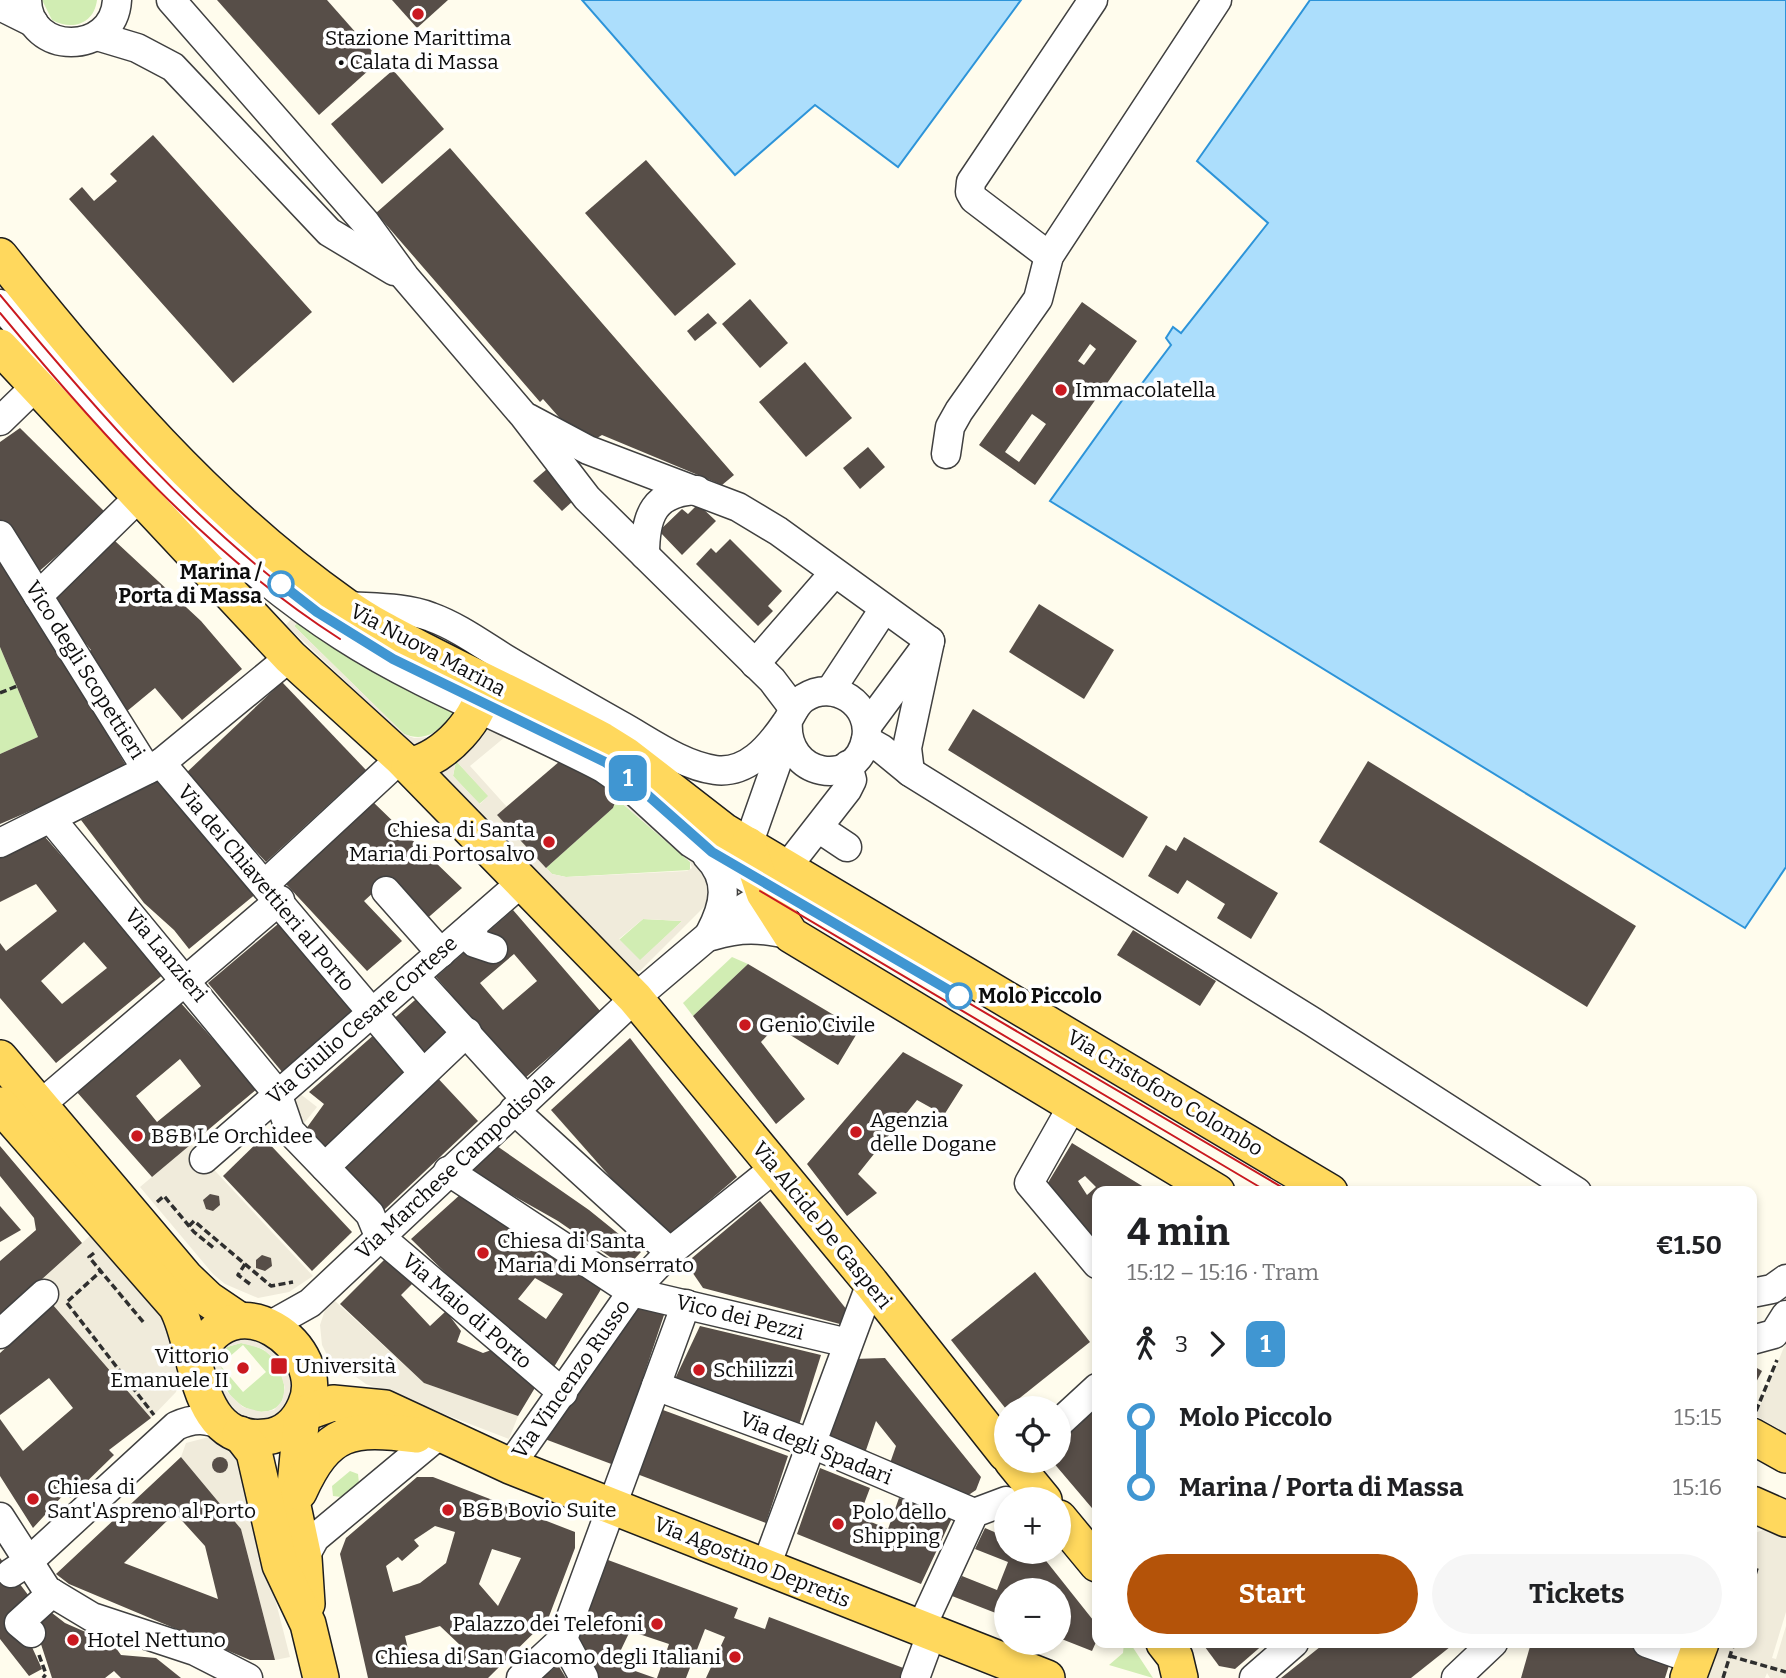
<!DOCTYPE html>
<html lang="en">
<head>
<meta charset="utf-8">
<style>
  body { margin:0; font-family:Bitter,serif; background:#f6f6f6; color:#202124; height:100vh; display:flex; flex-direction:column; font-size:26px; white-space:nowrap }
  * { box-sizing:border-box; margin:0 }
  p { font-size:23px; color:#757577 }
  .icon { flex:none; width:38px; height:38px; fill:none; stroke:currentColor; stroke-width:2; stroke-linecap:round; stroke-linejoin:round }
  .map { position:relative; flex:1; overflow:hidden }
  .drawer { position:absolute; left:1092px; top:1186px; width:665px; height:462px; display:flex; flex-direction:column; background:#fff; border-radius:14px; box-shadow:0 4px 10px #0003 }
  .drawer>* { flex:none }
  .badge { padding:0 14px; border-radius:10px; font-size:24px; line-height:46px }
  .controls { position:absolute; left:994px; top:1396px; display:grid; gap:14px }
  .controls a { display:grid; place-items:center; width:77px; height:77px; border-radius:50%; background:#fff; box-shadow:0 4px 10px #0003; font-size:35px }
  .map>.badge { position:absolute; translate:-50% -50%; box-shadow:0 0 0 4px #fff }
  .legs { display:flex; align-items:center; gap:10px; height:77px; padding:0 35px; font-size:23px }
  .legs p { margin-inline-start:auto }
  .overview { display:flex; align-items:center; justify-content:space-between; height:119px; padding:0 35px }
  h1 { font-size:38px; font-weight:700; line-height:52px }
  .primary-button { display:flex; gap:14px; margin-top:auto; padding:14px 35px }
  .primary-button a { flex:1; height:80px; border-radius:42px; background:#b45309; color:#fff; font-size:28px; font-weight:700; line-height:80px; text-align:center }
  .primary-button a+a { background:#f6f6f6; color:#202124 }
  ul { padding:0 35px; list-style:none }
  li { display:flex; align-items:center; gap:24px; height:70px; font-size:26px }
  li i { display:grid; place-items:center; width:10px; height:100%; margin:0 9px; background:currentColor }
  li i::after { content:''; width:18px; height:18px; margin:-9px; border:5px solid; border-radius:50%; background:#fff }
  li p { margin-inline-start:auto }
  li:first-child i { background:linear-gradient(#0000 50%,currentColor 0) }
  li:last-child i { background:linear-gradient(currentColor 50%,#0000 0) }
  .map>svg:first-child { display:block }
</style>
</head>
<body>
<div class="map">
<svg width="1786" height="1678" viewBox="0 0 1786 1678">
  <rect width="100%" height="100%" fill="#fffced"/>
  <g fill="#d1edb3" fill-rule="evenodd">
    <path d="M42,0H97C94,24 72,31 52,20Z"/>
    <path d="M300,621L459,710C442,726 430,744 404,734L294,626Z"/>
    <path d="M0,647L38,737L0,754Z"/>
    <path d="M456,761L489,796L479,804L453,776Z"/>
    <path d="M617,799L690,862V870L566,877L552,874L546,868L613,808Z"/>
    <path d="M643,919L682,921L640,961L619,940Z"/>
    <path d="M732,957L748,964L693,1016L683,1003Z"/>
    <path d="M241,1343C259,1346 272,1351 279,1368C307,1430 217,1425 220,1359L227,1347ZM243,1345L266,1372L243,1392L220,1365Z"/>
    <path d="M350,1471L358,1474L359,1483L341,1497L333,1496L332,1486Z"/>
    <path d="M1124,1643H1130L1153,1678L1109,1665L1123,1653Z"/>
  </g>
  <g fill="#f0ebdb" fill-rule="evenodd">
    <path d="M294,616L300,621L294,626L404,734L414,738L429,737L459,710L462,712L421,746L413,745L286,625Z"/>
    <path d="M488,722L585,768L710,872V901L640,971L631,972L442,776L441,768ZM505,737L568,765L618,795L617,799L690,862L692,868L687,871L566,877L552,874L497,815L507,807L470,766ZM456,761L488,796L480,804L453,776ZM643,919L682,921L640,960L619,939Z"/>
    <path d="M299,1093L317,1107L289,1142L271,1127Z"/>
    <path d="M191,1144L204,1159L313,1276L289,1292L258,1298L225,1284L213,1274L140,1187Z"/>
    <path d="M92,1234L159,1296L181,1375L176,1392L151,1418L36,1285Z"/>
    <path d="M335,1301L424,1383L518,1416L509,1439L366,1384L328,1357L322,1345L320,1325L325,1310Z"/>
    <path d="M240,1335L272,1345L291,1371L293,1396L280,1417L262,1421L243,1418L216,1389L212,1360L214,1352ZM241,1343L263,1349L277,1362L285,1388L282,1401L274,1410L261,1412L243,1407L225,1390L220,1359L227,1347Z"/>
    <path d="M1786,1342V1433L1756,1416Z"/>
    <path d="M209,1437L220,1439L236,1454L241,1466L290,1657L275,1660L241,1529L181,1457L186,1443Z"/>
    <path d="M1766,1529L1786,1537V1612L1772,1658L1776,1659L1786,1626V1678H1770L1767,1673L1765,1678H1701L1713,1643H1752V1534Z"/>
  </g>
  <g fill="#acdefc" stroke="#2d94d9" stroke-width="2">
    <path d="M582,0H1021L898,167L815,105L735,175Z"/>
    <path d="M1310,0H1786V867L1745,928L1050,501L1131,388L1137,390L1171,345L1166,338L1173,327L1181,333L1268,223L1197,161Z"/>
  </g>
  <g fill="#574e48" fill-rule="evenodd">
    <path d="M217,0H327L380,60L319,115Z"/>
    <path d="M392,0H448L417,28Z"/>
    <path d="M393,70L444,129L382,184L331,124Z"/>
    <path d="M153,135L312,312L233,383L69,199L82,187L94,201L117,181L110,174Z"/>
    <path d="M450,148L734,475L722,485L602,435L597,438L565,424L543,399L540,402L376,213Z"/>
    <path d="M646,160L736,264L675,316L585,213Z"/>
    <path d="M750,299L788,343L760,368L722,324Z"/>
    <path d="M1082,302L1137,341L1035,485L979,445ZM1090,344L1096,349L1084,365L1078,361ZM1032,414L1046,424L1019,462L1005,452Z"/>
    <path d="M708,313L717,323L695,341L687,331Z"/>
    <path d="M805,362L852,418L806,457L759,402Z"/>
    <path d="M20,428L106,513L36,574L0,520V442Z"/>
    <path d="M868,447L885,467L860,489L843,468Z"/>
    <path d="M547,469L574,500L562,511L533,481Z"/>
    <path d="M698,504L716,521L682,555L659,531L682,509L688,514Z"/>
    <path d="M730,539L782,591L768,606L773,611L758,626L696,564L711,548L716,553Z"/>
    <path d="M115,541L201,621L242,669L182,720L155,688L126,712L84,655L91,650L50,599Z"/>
    <path d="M0,554L128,769L0,824V754L38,737L0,647Z"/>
    <path d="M1039,604L1114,650L1084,699L1009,652Z"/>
    <path d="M282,682L366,770L266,862L184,775Z"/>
    <path d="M973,709L1148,817L1123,858L948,750Z"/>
    <path d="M560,761L585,771L618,795L613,808L546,868L497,815Z"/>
    <path d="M1368,761L1636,926L1587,1007L1319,842Z"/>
    <path d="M161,779L257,893L189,949L174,930L144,903L81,820Z"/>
    <path d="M372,801L462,888L423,922L385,882L364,901L402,941L367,971L285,883Z"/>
    <path d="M45,837L165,973L56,1063L0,998V943L6,951L57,911L36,884L0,902V858ZM84,942L107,968L62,1004L41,981Z"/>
    <path d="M1184,837L1278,893L1251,939L1217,918L1225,904L1187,880L1178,894L1148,876L1166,845L1176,851Z"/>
    <path d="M513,910L601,1012L524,1079L436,977ZM514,954L537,981L503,1010L480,983Z"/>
    <path d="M278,924L353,1013L283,1073L208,983Z"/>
    <path d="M1133,930L1216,981L1200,1006L1117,955Z"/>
    <path d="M748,964L859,1030L838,1065L776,1026L761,1042L805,1099L776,1124L693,1016Z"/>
    <path d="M423,993L458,1035L425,1063L390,1022Z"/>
    <path d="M180,1002L257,1089L152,1177L76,1091ZM180,1059L201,1086L157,1122L136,1096Z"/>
    <path d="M376,1033L412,1070L329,1155L303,1133L324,1104L309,1092Z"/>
    <path d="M630,1038L737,1177L665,1239L551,1110Z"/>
    <path d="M903,1052L963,1085L944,1115L917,1100L858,1174L877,1193L847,1216L807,1164Z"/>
    <path d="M433,1073L478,1121L384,1210L339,1162Z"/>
    <path d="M263,1137L352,1232L312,1271L223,1176Z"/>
    <path d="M1072,1143L1152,1192H1097V1245L1046,1186ZM1085,1176L1096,1187L1087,1195L1078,1181Z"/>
    <path d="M494,1144L589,1210L641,1252L626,1268L558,1221L471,1172Z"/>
    <path d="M0,1146L82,1243L0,1317V1261L36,1230L34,1218L0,1176Z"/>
    <path d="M462,1193L492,1217L603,1286L554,1367L470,1297L411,1239ZM535,1278L563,1294L546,1319L518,1299Z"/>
    <path d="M210,1194L219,1196L220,1205L213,1211L206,1209L203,1200Z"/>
    <path d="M760,1201L851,1315L840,1324L703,1288L686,1263Z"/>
    <path d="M0,1206L21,1230L0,1242Z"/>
    <path d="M262,1255L271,1258L272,1266L265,1271L256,1268V1260Z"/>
    <path d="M389,1255L414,1282L401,1295L430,1326L446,1311L461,1331L457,1342L483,1353L494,1349L539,1381L518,1416L424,1383L340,1304Z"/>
    <path d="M1035,1272L1090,1342L1006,1409L951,1340Z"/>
    <path d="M636,1300L666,1309L614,1465L542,1438Z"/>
    <path d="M53,1305L151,1418L109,1450L114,1455L70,1498L66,1492L33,1528L0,1476V1419L23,1451L73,1408L49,1378L0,1415V1353Z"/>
    <path d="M700,1326L821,1355L799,1425L674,1381Z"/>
    <path d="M885,1358L981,1477L976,1490L967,1496L889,1466L896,1446L876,1421L864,1456L827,1442L853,1359Z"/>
    <path d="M1752,1365L1762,1371L1752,1390Z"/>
    <path d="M1097,1402V1514L1052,1461H1059V1435Z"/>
    <path d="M663,1410L788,1456L766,1523L637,1474Z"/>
    <path d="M181,1457L241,1529L275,1660H250L69,1584L56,1574ZM175,1513L205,1546L218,1599L124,1563Z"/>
    <circle cx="220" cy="1465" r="8"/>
    <path d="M820,1468L870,1488L859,1517L888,1529L899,1498L952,1518L921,1584L797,1534Z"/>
    <path d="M417,1477H433L575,1532V1548L548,1619L488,1678H368L340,1554L346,1538ZM435,1526L455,1532L446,1563L420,1583L393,1592L386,1566L398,1557L402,1561L419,1546L414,1540ZM492,1549L521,1558L498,1606L479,1584ZM440,1626L460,1645L446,1659L412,1667L405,1636Z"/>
    <path d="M985,1528L1006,1537V1552H1039L1097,1625V1640L1092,1651L1059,1638V1591H1006V1617L952,1596L962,1576L997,1590L1008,1562L975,1549Z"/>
    <path d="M0,1558L35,1604L26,1634L42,1669L29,1676L0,1639Z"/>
    <path d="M608,1560L738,1608L734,1618L765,1629L769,1617L906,1669L902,1678H706L725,1637L705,1629L686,1678H657L669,1644L630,1631L618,1656L625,1659L621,1666L655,1678H595L575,1641Z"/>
    <path d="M43,1606L65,1623L113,1644L121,1655L156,1658L181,1678H121L114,1671L105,1678H52L39,1638L26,1624Z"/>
    <path d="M1202,1643H1265L1235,1669L1219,1666Z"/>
    <path d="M1325,1643H1455L1411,1678H1281Z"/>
    <path d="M1531,1643H1628L1671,1659L1665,1678H1521Z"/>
    <path d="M558,1665L566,1678H542Z"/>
  </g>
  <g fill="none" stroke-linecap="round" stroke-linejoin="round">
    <defs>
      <g id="minor">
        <path d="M27,0C28,56 114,56 117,0"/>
        <path d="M171,0L365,222L405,277L524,416L587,498L772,680L794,709"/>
        <path d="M0,6L34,23"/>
        <path d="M97,36L137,48L173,67L329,232L394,271"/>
        <path d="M1049,256L974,199L970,192L971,182L1093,0"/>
        <path d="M0,304C100,425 209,550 342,636C424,689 517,723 603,768L630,787L691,843L761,887"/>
        <path d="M528,418L588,450L738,507L778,531L930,641"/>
        <path d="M0,421L36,386"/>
        <path d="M946,454L950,427L959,411L1038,299L1049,256L1217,0"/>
        <path d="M0,535L147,770"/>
        <path d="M645,555C645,515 654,492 697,490"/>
        <path d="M38,596L138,498"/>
        <path d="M347,606C374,608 405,607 431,617C459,627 484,646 509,661C546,683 583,704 620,725C649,741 681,765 715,770C747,774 769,748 786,723C792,715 795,704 804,698C834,678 873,705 866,739C856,790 783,777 788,721"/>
        <path d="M755,664L834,573"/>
        <path d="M830,691L884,609"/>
        <path d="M867,726L924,649"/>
        <path d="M866,740L882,749L910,772L1313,1022L1577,1192"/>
        <path d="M161,763L423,1073"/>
        <path d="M910,772L907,748L930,641"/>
        <path d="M52,820L277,1093L290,1131L370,1214L379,1236L563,1393"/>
        <path d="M820,829L847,847"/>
        <path d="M0,843L161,763L290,657"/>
        <path d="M727,849L748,845L787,734"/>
        <path d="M707,856C730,879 725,905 710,933"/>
        <path d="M787,867L847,790L852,780L848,765"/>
        <path d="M265,884L401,758"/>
        <path d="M386,891L441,953"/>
        <path d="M472,926L475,943L493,949"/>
        <path d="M712,936C741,927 761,928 791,935"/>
        <path d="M414,976L526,1099"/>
        <path d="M40,1105L280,900"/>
        <path d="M1073,1105L1029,1183L1097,1264"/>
        <path d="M514,1110L670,1252"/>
        <path d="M204,1159L522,882"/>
        <path d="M325,1167L467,1032"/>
        <path d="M448,1171L632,1292L848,1343"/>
        <path d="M1752,1293L1772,1289L1786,1279"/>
        <path d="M269,1326L310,1303L635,998L733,915L775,889L820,886"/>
        <path d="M0,1334L44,1294"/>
        <path d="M1752,1340L1774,1334L1786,1315"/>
        <path d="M656,1386L810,1443L974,1513"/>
        <path d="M1059,1423L1097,1388"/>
        <path d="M510,1466L632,1292L670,1252L776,1167"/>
        <path d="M0,1517L47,1590L92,1617L195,1651L248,1678"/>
        <path d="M304,1558L315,1538L434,1439"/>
        <path d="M765,1569L871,1283"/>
        <path d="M11,1573L28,1562L176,1426C195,1417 207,1419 225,1426"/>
        <path d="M921,1628L974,1513L1006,1501"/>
        <path d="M31,1633L19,1623L52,1593"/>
        <path d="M563,1639L584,1678"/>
        <path d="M1647,1643L1695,1660"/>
        <path d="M521,1678L563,1639L686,1304"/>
        <path d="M915,1678L932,1632"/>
        <path d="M1254,1678L1294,1643"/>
        <path d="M1456,1678L1493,1643"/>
      </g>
      <g id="major">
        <path d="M0,256C102,384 210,511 344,605C373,626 405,641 436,657C491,685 547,711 602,740L626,755L724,831L1330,1192"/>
        <path d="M0,347L290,657L401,758L635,998L871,1283L1006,1454"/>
        <path d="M409,766C446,757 481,719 485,682"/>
        <path d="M748,845L764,893L791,935L1217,1192"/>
        <path d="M0,1058L186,1278L208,1299L239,1320"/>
        <path d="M0,1105L176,1306C200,1348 192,1445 266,1437C285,1435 298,1422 305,1406C332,1349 230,1272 195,1362"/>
        <path d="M302,1414L333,1403L385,1408L510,1466L1047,1678"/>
        <path d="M302,1414L293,1506L304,1558L307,1604"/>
        <path d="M240,1434L254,1452L280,1565L308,1624L321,1678"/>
        <path d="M1752,1436L1786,1455"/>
        <path d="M1012,1461L1044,1500"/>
        <path d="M299,1492C327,1430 351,1426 416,1435"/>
        <path d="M1752,1504L1786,1519"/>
        <path d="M1059,1518L1097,1564"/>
        <path d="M1164,1643L1175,1657L1180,1678"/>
        <path d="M1688,1678L1701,1643"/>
      </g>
    </defs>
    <use href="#minor" stroke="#404040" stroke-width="31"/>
    <use href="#major" stroke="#1e1e1e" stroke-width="38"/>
    <g stroke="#2f2f2f" stroke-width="3.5" stroke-dasharray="7 3.5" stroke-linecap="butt">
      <path d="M0,693L17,686"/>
      <path d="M157,1202L164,1196L194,1232L215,1249"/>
      <path d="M189,1226L194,1221L271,1286L293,1282"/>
      <path d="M94,1253L89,1257L144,1323"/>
      <path d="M245,1264L238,1275L250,1284"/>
      <path d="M68,1301L101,1271"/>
      <path d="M67,1303L154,1415"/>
      <path d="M1756,1411L1777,1360"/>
      <path d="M1752,1585L1758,1565"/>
      <path d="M39,1655L46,1674L43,1678"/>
      <path d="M1730,1656L1786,1672"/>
      <path d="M1723,1678L1734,1643"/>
    </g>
    <use href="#minor" stroke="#fff" stroke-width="28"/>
    <use href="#major" stroke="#ffd85d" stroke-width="35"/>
    <g stroke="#ca1920" stroke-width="2">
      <path d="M0,295C95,409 195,525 317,612C379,656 448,687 517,719C547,733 579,746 607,763C646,787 674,825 712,852L1290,1192"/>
      <path d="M0,313C100,433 207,554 340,639"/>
      <path d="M760,891L1268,1192"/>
    </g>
  </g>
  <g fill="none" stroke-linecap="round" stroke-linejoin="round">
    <defs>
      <path id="line-1" d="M281,584L317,612L393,659L605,762L634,783L712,852L959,996"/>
    </defs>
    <use href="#line-1" stroke="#fff" stroke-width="16"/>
    <use href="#line-1" stroke="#4096d2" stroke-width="10"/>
  </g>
  <g fill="#ca1920" stroke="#fff" stroke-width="2.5">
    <circle cx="418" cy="14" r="7"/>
    <circle cx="1061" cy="390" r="7"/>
    <circle cx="549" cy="842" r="7"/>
    <circle cx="745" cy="1025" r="7"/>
    <circle cx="856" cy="1132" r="7"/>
    <circle cx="137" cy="1136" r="7"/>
    <circle cx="483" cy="1253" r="7"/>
    <rect x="270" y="1357" width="18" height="18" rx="3.5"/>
    <circle cx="243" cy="1368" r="7"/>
    <circle cx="699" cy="1370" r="7"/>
    <circle cx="33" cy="1499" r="7"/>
    <circle cx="448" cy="1510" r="7"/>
    <circle cx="838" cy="1524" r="7"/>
    <circle cx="657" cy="1624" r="7"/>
    <circle cx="73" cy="1640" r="7"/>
    <circle cx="735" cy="1657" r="7"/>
  </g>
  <g fill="#fff" stroke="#4096d2" stroke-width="3.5">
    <circle cx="281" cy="584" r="12"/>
    <circle cx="959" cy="996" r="12"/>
  </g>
  <g text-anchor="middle" stroke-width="7" stroke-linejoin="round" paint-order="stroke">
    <g font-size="21" fill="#0d0d0d" stroke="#fff" text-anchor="start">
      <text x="418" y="45" text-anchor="middle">Stazione Marittima<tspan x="418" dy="24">• Calata di Massa</tspan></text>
      <text x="1075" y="397">Immacolatella</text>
      <text x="535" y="837" text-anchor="end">Chiesa di Santa<tspan x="535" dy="24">Maria di Portosalvo</tspan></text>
      <text x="759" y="1032">Genio Civile</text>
      <text x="870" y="1127">Agenzia<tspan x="870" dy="24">delle Dogane</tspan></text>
      <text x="151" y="1143">B&amp;B Le Orchidee</text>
      <text x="497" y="1248">Chiesa di Santa<tspan x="497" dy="24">Maria di Monserrato</tspan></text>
      <text x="229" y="1363" text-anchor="end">Vittorio<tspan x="229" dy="24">Emanuele II</tspan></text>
      <text x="295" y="1373">Università</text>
      <text x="713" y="1377">Schilizzi</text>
      <text x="47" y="1494">Chiesa di<tspan x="47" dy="24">Sant'Aspreno al Porto</tspan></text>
      <text x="462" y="1517">B&amp;B Bovio Suite</text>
      <text x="852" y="1519">Polo dello<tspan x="852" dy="24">Shipping</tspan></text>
      <text x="643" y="1631" text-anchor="end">Palazzo dei Telefoni</text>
      <text x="87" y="1647">Hotel Nettuno</text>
      <text x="721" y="1664" text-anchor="end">Chiesa di San Giacomo degli Italiani</text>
    </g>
    <g font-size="21" font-weight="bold" fill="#0d0d0d" stroke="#fff" text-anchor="end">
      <text x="262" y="579">Marina /<tspan x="262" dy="24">Porta di Massa</tspan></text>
      <text x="978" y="1003" text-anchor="start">Molo Piccolo</text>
    </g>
    <g font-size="21" fill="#0d0d0d" stroke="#fff">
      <text transform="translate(428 650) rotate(28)" y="7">Via Nuova Marina</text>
      <text transform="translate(85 670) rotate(58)" y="7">Vico degli Scopettieri</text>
      <text transform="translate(266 888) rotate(50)" y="7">Via dei Chiavettieri al Porto</text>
      <text transform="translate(166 955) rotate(50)" y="7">Via Lanzieri</text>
      <text transform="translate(362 1020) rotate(-41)" y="7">Via Giulio Cesare Cortese</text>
      <text transform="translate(1165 1093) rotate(31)" y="7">Via Cristoforo Colombo</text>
      <text transform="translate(455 1166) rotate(-43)" y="7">Via Marchese Campodisola</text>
      <text transform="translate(822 1225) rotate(51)" y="7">Via Alcide De Gasperi</text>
      <text transform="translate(467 1311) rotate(41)" y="7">Via Maio di Porto</text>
      <text transform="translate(740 1317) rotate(14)" y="7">Vico dei Pezzi</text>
      <text transform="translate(571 1379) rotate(-55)" y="7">Via Vincenzo Russo</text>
      <text transform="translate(816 1448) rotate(22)" y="7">Via degli Spadari</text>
      <text transform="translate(752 1562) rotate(22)" y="7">Via Agostino Depretis</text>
    </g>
  </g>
</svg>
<div class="controls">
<a><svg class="icon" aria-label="locate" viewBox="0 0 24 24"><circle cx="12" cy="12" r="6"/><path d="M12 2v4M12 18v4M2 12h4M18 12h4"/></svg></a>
<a>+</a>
<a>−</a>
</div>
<b class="badge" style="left:628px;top:778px;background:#4096d2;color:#fff">1</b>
<section class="drawer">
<div class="overview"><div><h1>4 min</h1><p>15:12 – 15:16 · Tram</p></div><b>€1.50</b></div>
<div class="legs"><svg class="icon" aria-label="walk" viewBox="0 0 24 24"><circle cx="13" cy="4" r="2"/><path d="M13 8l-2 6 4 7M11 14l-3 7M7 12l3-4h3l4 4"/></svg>3<svg class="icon" aria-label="forward" viewBox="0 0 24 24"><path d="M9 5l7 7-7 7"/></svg><b class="badge" style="background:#4096d2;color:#fff">1</b></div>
<ul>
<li><i style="color:#4096d2"></i><b>Molo Piccolo</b><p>15:15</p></li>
<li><i style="color:#4096d2"></i><b>Marina / Porta di Massa</b><p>15:16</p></li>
</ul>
<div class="primary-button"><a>Start</a><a>Tickets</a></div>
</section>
</div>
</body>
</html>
